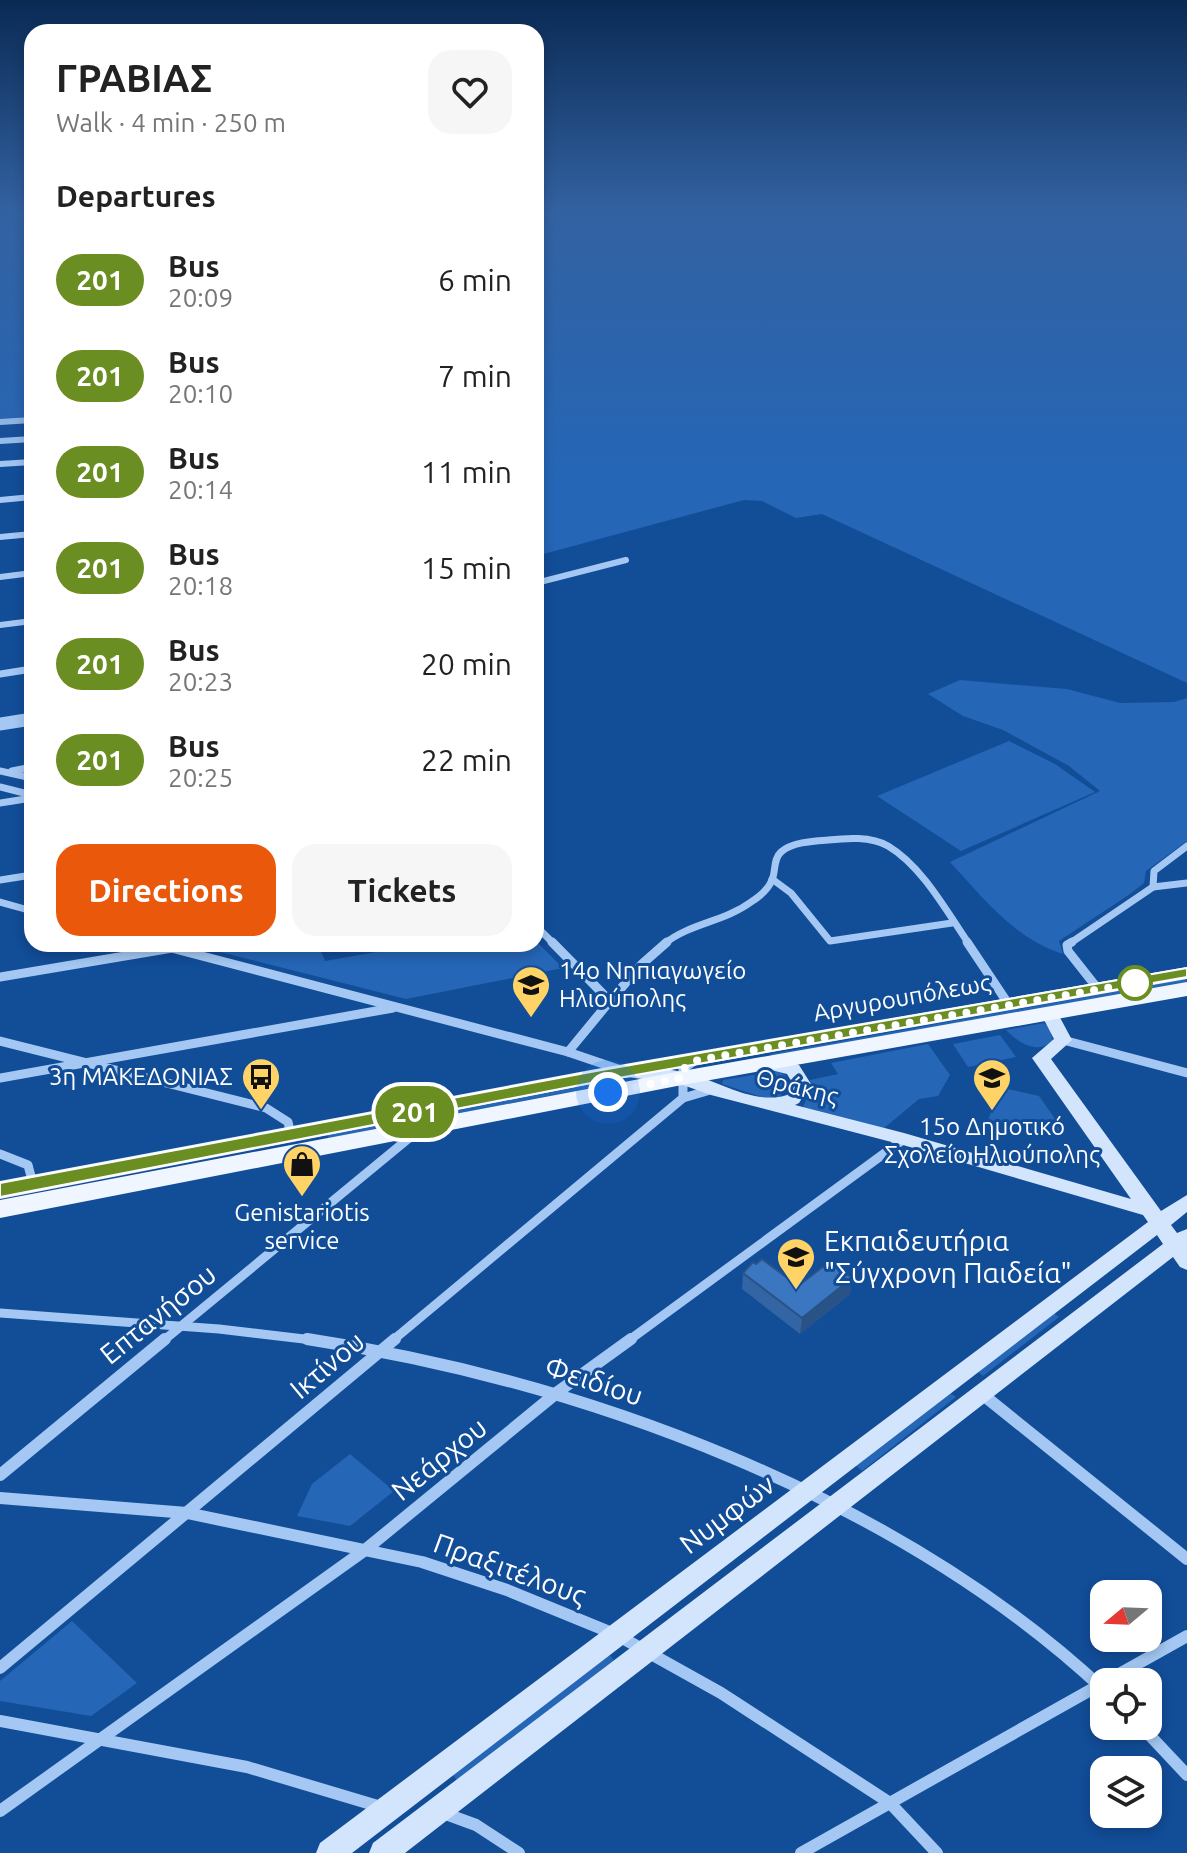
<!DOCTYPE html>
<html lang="en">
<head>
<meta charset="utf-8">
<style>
  body { margin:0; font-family:Ubuntu,sans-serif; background:#f6f6f6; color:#222; height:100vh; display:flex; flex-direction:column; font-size:30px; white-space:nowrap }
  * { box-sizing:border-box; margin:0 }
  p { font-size:26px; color:#767676 }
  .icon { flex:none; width:44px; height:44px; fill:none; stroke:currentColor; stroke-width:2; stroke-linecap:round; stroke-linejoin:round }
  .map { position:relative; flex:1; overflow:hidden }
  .details { position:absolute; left:24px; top:24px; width:520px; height:928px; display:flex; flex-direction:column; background:#fff; border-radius:24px; box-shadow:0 4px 12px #0003 }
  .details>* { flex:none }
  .badge { padding:0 16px; border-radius:26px; font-size:28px; line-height:52px }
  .needle { width:52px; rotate:251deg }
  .tools { position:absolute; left:1090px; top:1580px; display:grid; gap:16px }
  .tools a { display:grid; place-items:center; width:72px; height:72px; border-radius:16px; background:#fff; box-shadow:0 4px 12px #0003; font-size:40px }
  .you { position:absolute; width:40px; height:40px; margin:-20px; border:6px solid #fff; border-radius:50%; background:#1a73e8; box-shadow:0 0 0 12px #1a73e833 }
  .map>.badge { position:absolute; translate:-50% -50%; box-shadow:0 0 0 4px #fff }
  h2 { padding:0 32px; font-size:30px; line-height:72px }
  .round { display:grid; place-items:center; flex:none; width:84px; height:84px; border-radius:24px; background:#f6f6f6 }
  .summary { display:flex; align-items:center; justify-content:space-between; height:136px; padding:0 32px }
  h1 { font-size:38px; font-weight:700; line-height:60px }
  .action { display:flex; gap:16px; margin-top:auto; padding:16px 32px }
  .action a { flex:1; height:92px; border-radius:24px; background:#ea580c; color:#fff; font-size:32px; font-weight:700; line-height:92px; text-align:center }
  .action a+a { background:#f6f6f6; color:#222 }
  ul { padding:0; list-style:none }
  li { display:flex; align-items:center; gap:24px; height:96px; padding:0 32px }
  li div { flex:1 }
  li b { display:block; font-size:30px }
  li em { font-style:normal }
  li .badge { min-width:88px; font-weight:700; text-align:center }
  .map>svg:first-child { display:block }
</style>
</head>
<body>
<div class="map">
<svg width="1187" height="1853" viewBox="0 0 1187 1853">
  <rect width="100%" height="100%" fill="#124d98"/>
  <g fill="#2566b6">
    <path d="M0,215H32V418L0,420Z"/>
    <path d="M536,215H1187V683L822,514L796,518L762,501L744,500L536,556Z"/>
    <path d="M960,680L1067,689L1120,703L1174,702L1187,698V841L1146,871L1144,883L1130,894L1059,941L1063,954C1015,939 983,898 950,862L1100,791L1069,766L1003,730L963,716L928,694Z"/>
    <path d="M1009,741L1055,764L1095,792L961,851L877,796Z"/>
    <path d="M536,941L563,968L406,999L212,950L231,944H318L325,961L399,948L400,944H536Z"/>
    <path d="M1186,979L1187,983L772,1057L770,1054Z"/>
    <path d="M1044,1023L1050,1029L1053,1041C1036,1055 1019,1043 1006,1030Z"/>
    <path d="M1000,1035L1016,1057L968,1067L953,1044Z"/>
    <path d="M928,1044L950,1075L938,1096L919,1099L883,1129L803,1107L811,1089L810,1080L838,1074L831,1063Z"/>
    <path d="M777,1071L785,1075L790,1086L779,1097L765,1098L722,1084L723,1080Z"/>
    <path d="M600,1082L602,1086L328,1138L327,1134Z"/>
    <path d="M999,1087L1039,1096L1065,1133L1060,1137L988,1121Z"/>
    <path d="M1053,1312L1059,1317L983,1376L977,1371Z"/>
    <path d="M949,1392L956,1397L862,1471L855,1465Z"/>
    <path d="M350,1454L394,1491L350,1526L297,1516L312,1484Z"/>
    <path d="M72,1621L137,1683L91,1716L0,1701V1681Z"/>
    <path d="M607,1652L614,1660L458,1781L451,1773Z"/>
  </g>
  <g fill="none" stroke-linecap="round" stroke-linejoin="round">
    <g stroke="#a4c8f3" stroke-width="6">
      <path d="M0,422L32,420"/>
      <path d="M0,441L32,439"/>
      <path d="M0,464L32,462"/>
      <path d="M0,500L32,497"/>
      <path d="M0,537L32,534"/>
      <path d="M0,577L32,573"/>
      <path d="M536,583L626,560"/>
      <path d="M0,625L32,621"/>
    </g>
    <g stroke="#a4c8f3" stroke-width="7">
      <path d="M0,674L32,669"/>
      <path d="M0,721L32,716"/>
      <path d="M0,727L32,722"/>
      <path d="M0,771L32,778"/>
      <path d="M12,771L32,767"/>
      <path d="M0,787L32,795"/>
      <path d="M0,803L32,798"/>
      <path d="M772,879L791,893L830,941L952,923"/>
      <path d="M0,880L32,875"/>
      <path d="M1153,887L1187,883"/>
      <path d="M0,902L32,911"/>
      <path d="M536,926L554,944"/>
      <path d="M664,944C690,923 724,922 751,902C759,897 768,890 772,880C776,871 773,859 781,852C792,842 814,841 828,840C846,838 871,836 888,846C922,866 947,912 969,944"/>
      <path d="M1069,944L1153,887L1154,871L1187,846"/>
    </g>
    <g stroke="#a4c8f3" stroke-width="9">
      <path d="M552,942L610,1001L568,1052"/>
      <path d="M967,942L1009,1005"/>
      <path d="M1072,942L1067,945L1068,951L1098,989"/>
      <path d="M156,944L568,1052L621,1070"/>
      <path d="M0,977L196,944"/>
      <path d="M610,1001L642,964L667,942"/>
      <path d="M1063,1040L1187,1073"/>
      <path d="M0,1041L266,1108L288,1122L291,1135"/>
      <path d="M0,1078L393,1008"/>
      <path d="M683,1098V1069L694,1061"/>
      <path d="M0,1154L28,1165L33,1184"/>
      <path d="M0,1313L219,1329L321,1341"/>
      <path d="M163,1341L414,1134"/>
      <path d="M392,1341L683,1098L707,1091"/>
      <path d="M628,1341L904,1139"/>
    </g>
    <g stroke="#a4c8f3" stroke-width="12">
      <path d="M307,1339C585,1381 896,1496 1104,1690"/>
      <path d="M982,1394L1187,1559"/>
      <path d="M0,1475L165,1339"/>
      <path d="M0,1498L187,1513L422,1562L507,1590L617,1635L721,1693L890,1803L937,1853"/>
      <path d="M0,1668L395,1339"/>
      <path d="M1105,1682L1187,1636"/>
      <path d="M0,1721L247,1767L381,1807"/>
      <path d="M1141,1726L1187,1775"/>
      <path d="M0,1811L365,1550L559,1391L631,1339"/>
      <path d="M446,1814L476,1825L519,1853"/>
      <path d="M801,1853L1103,1683"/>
    </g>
    <path fill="#d3e5fd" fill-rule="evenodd" d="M1050,1009L1056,1010L1072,1040L1051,1059L1161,1211L1187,1195V1212L1171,1225L1177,1233L1187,1229V1270L1180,1267L1173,1257L405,1853H369L373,1843L1163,1244L1157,1235L352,1853H316L320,1843L1148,1222L1143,1215L903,1145L711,1095L680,1084L620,1076L617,1072L620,1068L626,1066C645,1068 665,1068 683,1072C716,1079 753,1106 787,1095L793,1084L787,1074L763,1068L760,1064L763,1060C774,1057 788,1062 799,1065L811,1084L799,1103L795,1105L904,1133L1131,1199L1032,1058L1054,1039L1041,1014Z"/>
    <g fill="#f0f6ff" fill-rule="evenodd">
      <path d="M1187,967V979L596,1083L0,1199V1181L596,1069Z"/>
      <path d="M1187,982V996L682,1085L0,1218V1200L682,1071Z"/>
    </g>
  </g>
  <path fill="#3365a5" d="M743,1273L798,1286L852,1278L850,1294L800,1334L742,1289Z"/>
  <path fill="#295386" d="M852,1278L850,1294L800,1334L802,1318Z"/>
  <path fill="#3b76c0" stroke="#295386" stroke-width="2" d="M762,1259L798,1286L829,1262L852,1278L802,1318L743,1273L753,1262L756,1264Z"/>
  <linearGradient id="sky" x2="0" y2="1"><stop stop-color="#0a2a54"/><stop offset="0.45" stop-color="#3362a2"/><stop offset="1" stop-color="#3362a2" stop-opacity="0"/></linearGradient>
  <rect width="1187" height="474" fill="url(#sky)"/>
  <path fill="#6b8e23" stroke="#fff" stroke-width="2" d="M1187,968V977L596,1082L0,1197V1183L596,1071Z"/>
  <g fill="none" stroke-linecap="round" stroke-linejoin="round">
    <path stroke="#fff" stroke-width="8" stroke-dasharray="0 14.4" d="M608,1092L682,1078L683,1069L698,1060L1135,983"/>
  </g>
  <defs>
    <symbol id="school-pin" viewBox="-11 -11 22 30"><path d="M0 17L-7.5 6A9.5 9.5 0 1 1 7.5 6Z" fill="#ffd366" stroke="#124d98"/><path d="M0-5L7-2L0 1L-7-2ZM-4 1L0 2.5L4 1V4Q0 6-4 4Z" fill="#111"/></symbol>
    <symbol id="bus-pin" viewBox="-11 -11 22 30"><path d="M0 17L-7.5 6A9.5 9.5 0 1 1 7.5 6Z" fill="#ffd366" stroke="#124d98"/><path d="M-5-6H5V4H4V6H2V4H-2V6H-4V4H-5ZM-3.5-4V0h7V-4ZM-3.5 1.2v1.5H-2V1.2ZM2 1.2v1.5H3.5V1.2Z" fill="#111"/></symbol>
    <symbol id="shop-pin" viewBox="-11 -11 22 30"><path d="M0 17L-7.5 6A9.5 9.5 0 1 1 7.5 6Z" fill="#ffd366" stroke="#124d98"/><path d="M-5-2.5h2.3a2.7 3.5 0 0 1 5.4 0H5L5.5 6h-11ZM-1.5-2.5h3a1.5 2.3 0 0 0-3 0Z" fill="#111"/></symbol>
  </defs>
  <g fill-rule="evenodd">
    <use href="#school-pin" x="509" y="963" width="44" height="60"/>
    <use href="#bus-pin" x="239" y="1055" width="44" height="60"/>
    <use href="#school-pin" x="970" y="1056" width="44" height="60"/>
    <use href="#shop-pin" x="280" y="1142" width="44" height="60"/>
    <use href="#school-pin" x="774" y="1235" width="44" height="60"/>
  </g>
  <circle fill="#fff" stroke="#6b8e23" stroke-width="4" cx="1135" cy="983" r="16"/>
  <g text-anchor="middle" stroke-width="6" stroke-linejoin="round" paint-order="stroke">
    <g font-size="24" fill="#fff" stroke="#124d98">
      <text x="559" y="979" text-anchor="start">14ο Νηπιαγωγείο<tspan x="559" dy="28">Ηλιούπολης</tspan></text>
      <text x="233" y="1085" text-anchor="end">3η ΜΑΚΕΔΟΝΙΑΣ</text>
      <text x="992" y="1135">15ο Δημοτικό<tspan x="992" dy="28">Σχολείο Ηλιούπολης</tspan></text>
      <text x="302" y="1221">Genistariotis<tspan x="302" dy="28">service</tspan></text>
    </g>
    <g font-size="24" fill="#fff" stroke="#124d98">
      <text transform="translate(902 998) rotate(-10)" y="8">Αργυρουπόλεως</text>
      <text transform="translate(797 1087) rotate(14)" y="8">Θράκης</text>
    </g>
    <g font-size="28" fill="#fff" stroke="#124d98" text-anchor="start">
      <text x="824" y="1251">Εκπαιδευτήρια<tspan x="824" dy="32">"Σύγχρονη Παιδεία"</tspan></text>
    </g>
    <g font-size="28" fill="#fff" stroke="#124d98">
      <text transform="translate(158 1314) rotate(-39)" y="10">Επτανήσου</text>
      <text transform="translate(327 1365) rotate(-40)" y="10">Ικτίνου</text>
      <text transform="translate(594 1381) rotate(18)" y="10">Φειδίου</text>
      <text transform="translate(439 1459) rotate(-39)" y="10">Νεάρχου</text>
      <text transform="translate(727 1514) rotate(-37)" y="10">Νυμφών</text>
      <text transform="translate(510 1569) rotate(20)" y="10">Πραξιτέλους</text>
    </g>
  </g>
</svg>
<div class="tools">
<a><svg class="needle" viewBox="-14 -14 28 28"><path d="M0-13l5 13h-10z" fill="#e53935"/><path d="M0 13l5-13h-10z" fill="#767676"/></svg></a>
<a><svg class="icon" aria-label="locate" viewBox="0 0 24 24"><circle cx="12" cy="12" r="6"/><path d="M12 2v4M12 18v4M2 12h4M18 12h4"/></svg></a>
<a><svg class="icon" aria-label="layers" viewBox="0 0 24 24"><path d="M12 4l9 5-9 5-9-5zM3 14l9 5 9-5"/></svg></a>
</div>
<div class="you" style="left:608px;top:1092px"></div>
<b class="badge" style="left:415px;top:1112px;background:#6b8e23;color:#fff">201</b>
<section class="details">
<div class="summary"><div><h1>ΓΡΑΒΙΑΣ</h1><p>Walk · 4 min · 250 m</p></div><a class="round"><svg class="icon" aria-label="heart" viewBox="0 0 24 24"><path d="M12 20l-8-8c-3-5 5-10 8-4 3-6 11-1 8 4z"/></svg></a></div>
<h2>Departures</h2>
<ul>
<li><span class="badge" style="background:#6b8e23;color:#fff">201</span><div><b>Bus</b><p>20:09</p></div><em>6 min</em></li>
<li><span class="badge" style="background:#6b8e23;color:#fff">201</span><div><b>Bus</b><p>20:10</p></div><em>7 min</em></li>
<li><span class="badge" style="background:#6b8e23;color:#fff">201</span><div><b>Bus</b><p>20:14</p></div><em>11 min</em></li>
<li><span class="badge" style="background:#6b8e23;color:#fff">201</span><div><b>Bus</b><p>20:18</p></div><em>15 min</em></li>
<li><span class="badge" style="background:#6b8e23;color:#fff">201</span><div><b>Bus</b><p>20:23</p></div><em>20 min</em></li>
<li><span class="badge" style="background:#6b8e23;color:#fff">201</span><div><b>Bus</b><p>20:25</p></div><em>22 min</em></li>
</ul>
<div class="action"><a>Directions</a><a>Tickets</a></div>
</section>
</div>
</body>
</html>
